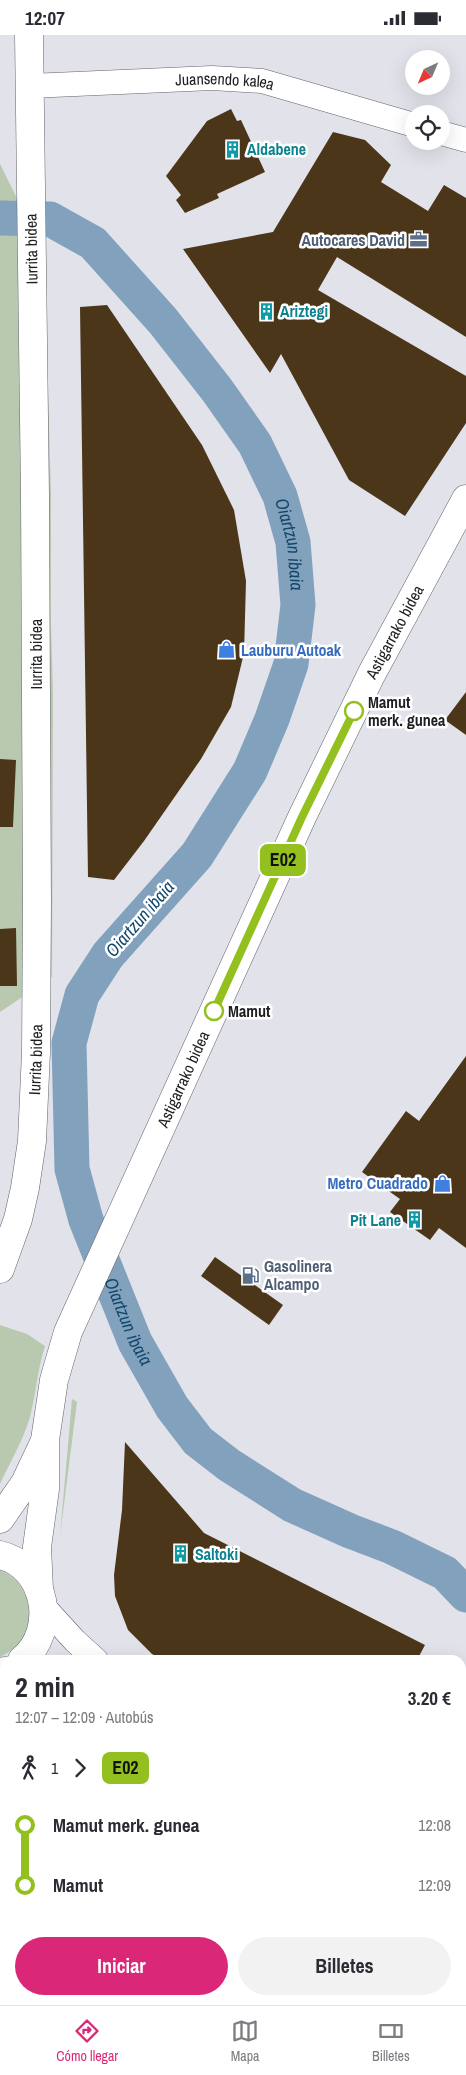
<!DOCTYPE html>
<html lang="es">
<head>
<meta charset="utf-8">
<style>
  body { margin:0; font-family:"Archivo Narrow",sans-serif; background:#f2f2f3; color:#2b2b33; height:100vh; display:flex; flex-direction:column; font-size:19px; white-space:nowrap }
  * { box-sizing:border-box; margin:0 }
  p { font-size:16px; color:#7c7c81 }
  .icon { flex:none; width:28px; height:28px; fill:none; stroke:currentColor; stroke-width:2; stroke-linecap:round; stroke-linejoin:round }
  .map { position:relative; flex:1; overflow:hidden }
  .drawer { position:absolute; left:0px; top:1620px; width:466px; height:350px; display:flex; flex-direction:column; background:#fff; border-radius:15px 15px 0 0; box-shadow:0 5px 20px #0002 }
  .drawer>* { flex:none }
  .badge { padding:0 10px; border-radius:8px; font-size:18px; line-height:32px }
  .needle { width:32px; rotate:224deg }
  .fabs { position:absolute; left:405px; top:15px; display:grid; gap:10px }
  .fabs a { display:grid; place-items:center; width:45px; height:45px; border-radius:50%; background:#fff; box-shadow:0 5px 20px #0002; font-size:25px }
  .map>.badge { position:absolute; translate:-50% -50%; box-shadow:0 0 0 2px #fff }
  .legs { display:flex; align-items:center; gap:8px; height:55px; padding:0 15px; font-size:16px }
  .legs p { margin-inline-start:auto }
  .summary { display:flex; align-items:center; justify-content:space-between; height:85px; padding:0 15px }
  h1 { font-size:28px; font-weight:800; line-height:38px }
  .primary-button { display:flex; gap:10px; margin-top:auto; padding:10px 15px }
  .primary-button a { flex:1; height:58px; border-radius:30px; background:#db2777; color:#fff; font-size:20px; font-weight:800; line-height:58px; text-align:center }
  .primary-button a+a { background:#f2f2f3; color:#2b2b33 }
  ul { padding:0 15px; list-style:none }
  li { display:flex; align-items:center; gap:18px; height:60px; font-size:19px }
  li i { display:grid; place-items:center; width:8px; height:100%; margin:0 6px; background:currentColor }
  li i::after { content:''; width:12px; height:12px; margin:-6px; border:4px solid; border-radius:50%; background:#fff }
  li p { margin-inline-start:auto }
  li:first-child i { background:linear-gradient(#0000 50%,currentColor 0) }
  li:last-child i { background:linear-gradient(currentColor 50%,#0000 0) }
  .status { display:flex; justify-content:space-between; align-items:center; height:35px; padding:0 25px; background:#fff; direction:ltr }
  .status svg { height:14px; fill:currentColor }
  .menu { display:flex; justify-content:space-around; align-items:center; height:70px; border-top:1px solid #e1e1e2; background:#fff; font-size:14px; color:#7c7c81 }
  .menu a { display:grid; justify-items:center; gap:2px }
  .menu .current { color:#db2777 }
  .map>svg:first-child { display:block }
</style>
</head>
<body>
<div class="status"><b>12:07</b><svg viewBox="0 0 49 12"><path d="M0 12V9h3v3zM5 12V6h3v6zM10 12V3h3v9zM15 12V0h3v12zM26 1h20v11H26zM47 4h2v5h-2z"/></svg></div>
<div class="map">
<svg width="466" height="1970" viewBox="0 0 466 1970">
  <rect width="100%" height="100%" fill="#e1e2ea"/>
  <g fill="#b9c9b0">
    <path d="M0,129L44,218L51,460V589L53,660L52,942L0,977Z"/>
    <path d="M0,1290L27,1299L45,1311C37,1336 36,1359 30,1382C23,1406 10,1427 0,1449Z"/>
    <path d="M72,1364L77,1367L60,1501Z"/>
    <path d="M0,1535C26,1545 37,1577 24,1602C18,1612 9,1617 0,1622Z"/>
  </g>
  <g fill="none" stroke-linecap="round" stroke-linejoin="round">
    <g stroke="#82a1bc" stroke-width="35">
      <path id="s1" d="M0,183L50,184L93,208L163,286L217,355L255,409L280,461L293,507L298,570L291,629L272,684L250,736L197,820L108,920L82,960L69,1008L72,1134L86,1185L135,1307L172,1372L198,1406L229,1430L292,1470L350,1496L392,1512L445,1538L466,1560"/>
      <path d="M461,1688L466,1677"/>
      <path d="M356,1970L357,1965"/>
    </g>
  </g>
  <g fill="#4b3619">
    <path d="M231,74L237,86L241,85L265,137L217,159L219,163L185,178L176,165L181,160L166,141L207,86Z"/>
    <path d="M333,97L365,105L391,130L381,147L428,176L444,150L466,163V302L337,222L318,255L466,341V388L405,481L349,445L281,319L270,338L183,214L273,197Z"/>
    <path d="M107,270L202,410L234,475L246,546L244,618L231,672L201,724L144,806L114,845L88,842L80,272Z"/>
    <path d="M466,657V700L445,685Z"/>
    <path d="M0,724L16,725L13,792H0Z"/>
    <path d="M16,893L17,951H0V894Z"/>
    <path d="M466,1021V1213L439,1193L430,1205L390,1177L400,1164L362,1137L406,1076L419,1086Z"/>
    <path d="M215,1222L283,1270L269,1290L201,1241Z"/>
    <path d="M125,1407L204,1498L425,1610L417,1625H163L152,1619L128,1595L115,1561L114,1540L122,1475Z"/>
  </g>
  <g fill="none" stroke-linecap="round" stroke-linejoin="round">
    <defs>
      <g id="minor">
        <path id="s2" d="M30,51L212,43L262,46L414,90"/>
        <path d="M441,98L466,105"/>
        <path d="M44,1572L75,1606L96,1625"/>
        <path d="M461,1728L466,1729"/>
        <path d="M170,1970L172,1965"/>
      </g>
      <g id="tertiary">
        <path id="s3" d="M0,1234L18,1184L25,1153L32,1106L36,1017L37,866L35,460L29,0"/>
      </g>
      <g id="secondary">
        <path d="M0,1484L25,1448L43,1410"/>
        <path d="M0,1520C47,1531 58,1596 22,1625"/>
        <path id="s4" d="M39,1555L37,1512L45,1454V1405L54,1345L68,1297L302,782L371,640L466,464"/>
        <path d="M0,1637L5,1636"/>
      </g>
    </defs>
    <use href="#minor" stroke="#63646b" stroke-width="25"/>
    <use href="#tertiary" stroke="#63646b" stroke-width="29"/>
    <use href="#secondary" stroke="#63646b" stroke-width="29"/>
    <use href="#minor" stroke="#fff" stroke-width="24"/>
    <use href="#tertiary" stroke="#fff" stroke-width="28"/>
    <use href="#secondary" stroke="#fff" stroke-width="28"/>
  </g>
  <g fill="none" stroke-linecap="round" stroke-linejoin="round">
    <defs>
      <path id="line-1" d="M214,976L302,782L354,676"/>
    </defs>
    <use href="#line-1" stroke="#fff" stroke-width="11"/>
    <use href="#line-1" stroke="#93c01f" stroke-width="8"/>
  </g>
  <defs>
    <symbol id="building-bare" viewBox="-9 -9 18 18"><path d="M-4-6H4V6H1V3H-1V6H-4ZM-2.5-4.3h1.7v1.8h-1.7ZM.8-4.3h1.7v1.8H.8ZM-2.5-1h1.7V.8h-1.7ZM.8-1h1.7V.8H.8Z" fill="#0f9aa8" stroke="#fff" stroke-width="2.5" paint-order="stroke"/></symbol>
    <symbol id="office-bare" viewBox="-9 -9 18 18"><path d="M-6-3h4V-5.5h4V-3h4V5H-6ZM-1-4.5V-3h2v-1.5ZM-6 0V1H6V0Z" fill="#5c6f8a" stroke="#fff" stroke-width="2.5" paint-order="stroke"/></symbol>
    <symbol id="shop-bare" viewBox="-9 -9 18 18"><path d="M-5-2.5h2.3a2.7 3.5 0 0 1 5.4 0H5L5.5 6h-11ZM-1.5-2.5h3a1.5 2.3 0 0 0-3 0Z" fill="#3f7fe0" stroke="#fff" stroke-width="2.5" paint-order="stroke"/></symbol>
    <symbol id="fuel-bare" viewBox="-9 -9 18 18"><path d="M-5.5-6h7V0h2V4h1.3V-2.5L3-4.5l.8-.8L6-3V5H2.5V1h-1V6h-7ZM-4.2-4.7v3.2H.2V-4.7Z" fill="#5c6f8a" stroke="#fff" stroke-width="2.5" paint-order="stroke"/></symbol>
  </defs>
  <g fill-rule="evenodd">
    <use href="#building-bare" x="220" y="102" width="25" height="25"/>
    <use href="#office-bare" x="406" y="192" width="25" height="25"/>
    <use href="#building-bare" x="254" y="264" width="25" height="25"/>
    <use href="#shop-bare" x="214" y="602" width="25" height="25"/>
    <use href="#shop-bare" x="430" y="1136" width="25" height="25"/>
    <use href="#building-bare" x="402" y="1172" width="25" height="25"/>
    <use href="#fuel-bare" x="238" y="1228" width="25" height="25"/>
    <use href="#building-bare" x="168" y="1506" width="25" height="25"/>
  </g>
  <g fill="#fff" stroke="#93c01f" stroke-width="2.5">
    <circle cx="354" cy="676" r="9"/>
    <circle cx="214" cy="976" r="9"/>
  </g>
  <g text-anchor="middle" stroke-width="5" stroke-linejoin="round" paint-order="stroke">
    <g font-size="16" fill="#1f1f22" stroke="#fff">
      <text dy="6" stroke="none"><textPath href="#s2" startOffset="195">Juansendo kalea</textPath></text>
      <text transform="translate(31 214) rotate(-91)" y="6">Iurrita bidea</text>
      <text dy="6" stroke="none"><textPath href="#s4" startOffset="1034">Astigarrako bidea</textPath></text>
      <text transform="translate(36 619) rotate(-90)" y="6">Iurrita bidea</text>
      <text dy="6" stroke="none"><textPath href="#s3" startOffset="214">Iurrita bidea</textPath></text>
      <text dy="6" stroke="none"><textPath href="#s4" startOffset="539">Astigarrako bidea</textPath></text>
    </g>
    <g font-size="16" font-weight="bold" fill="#0d838f" stroke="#fff" text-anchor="start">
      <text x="247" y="120">Aldabene</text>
      <text x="280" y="282">Ariztegi</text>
      <text x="401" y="1191" text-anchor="end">Pit Lane</text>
      <text x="195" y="1525">Saltoki</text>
    </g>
    <g font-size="16" font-weight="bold" fill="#4e5e75" stroke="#fff" text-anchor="end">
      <text x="405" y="211">Autocares David</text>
      <text x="264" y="1237" text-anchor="start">Gasolinera<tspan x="264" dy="18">Alcampo</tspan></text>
    </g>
    <g font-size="16" font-weight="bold" fill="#366cbe" stroke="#fff" text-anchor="start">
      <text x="241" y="621">Lauburu Autoak</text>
      <text x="428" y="1154" text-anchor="end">Metro Cuadrado</text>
    </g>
    <g font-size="16" font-weight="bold" fill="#1f1f22" stroke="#fff" text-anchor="start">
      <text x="368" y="673">Mamut<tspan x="368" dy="18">merk. gunea</tspan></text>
      <text x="228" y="982">Mamut</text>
    </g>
    <g font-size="18" font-style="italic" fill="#13486d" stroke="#fff">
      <text dy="6" stroke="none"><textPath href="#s1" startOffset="465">Oiartzun ibaia</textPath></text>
      <text transform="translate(140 884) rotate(-49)" y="6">Oiartzun ibaia</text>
      <text dy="6" stroke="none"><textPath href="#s1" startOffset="1320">Oiartzun ibaia</textPath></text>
    </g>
  </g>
</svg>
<div class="fabs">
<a><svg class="needle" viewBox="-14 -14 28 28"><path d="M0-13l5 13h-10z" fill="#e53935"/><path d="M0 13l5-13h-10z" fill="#7c7c81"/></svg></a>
<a><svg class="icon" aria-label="locate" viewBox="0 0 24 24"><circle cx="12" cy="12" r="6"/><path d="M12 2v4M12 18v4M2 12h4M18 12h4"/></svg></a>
</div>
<b class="badge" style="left:283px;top:825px;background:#93c01f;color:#111">E02</b>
<section class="drawer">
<div class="summary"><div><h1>2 min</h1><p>12:07 – 12:09 · Autobús</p></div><b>3.20 €</b></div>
<div class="legs"><svg class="icon" aria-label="walk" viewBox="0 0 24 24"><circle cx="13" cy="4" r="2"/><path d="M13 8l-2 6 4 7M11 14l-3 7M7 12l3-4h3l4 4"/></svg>1<svg class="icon" aria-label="forward" viewBox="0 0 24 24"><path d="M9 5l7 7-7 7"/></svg><b class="badge" style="background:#93c01f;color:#111">E02</b></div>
<ul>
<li><i style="color:#93c01f"></i><b>Mamut merk. gunea</b><p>12:08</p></li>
<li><i style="color:#93c01f"></i><b>Mamut</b><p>12:09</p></li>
</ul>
<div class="primary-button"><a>Iniciar</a><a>Billetes</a></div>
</section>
</div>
<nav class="menu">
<a class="current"><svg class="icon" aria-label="directions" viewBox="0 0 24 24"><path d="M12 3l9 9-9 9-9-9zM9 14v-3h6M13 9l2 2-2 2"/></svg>Cómo llegar</a>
<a><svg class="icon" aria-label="map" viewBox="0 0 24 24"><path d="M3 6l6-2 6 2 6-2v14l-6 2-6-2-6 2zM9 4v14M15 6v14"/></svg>Mapa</a>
<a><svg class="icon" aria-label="tickets" viewBox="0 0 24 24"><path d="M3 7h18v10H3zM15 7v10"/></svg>Billetes</a>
</nav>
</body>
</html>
